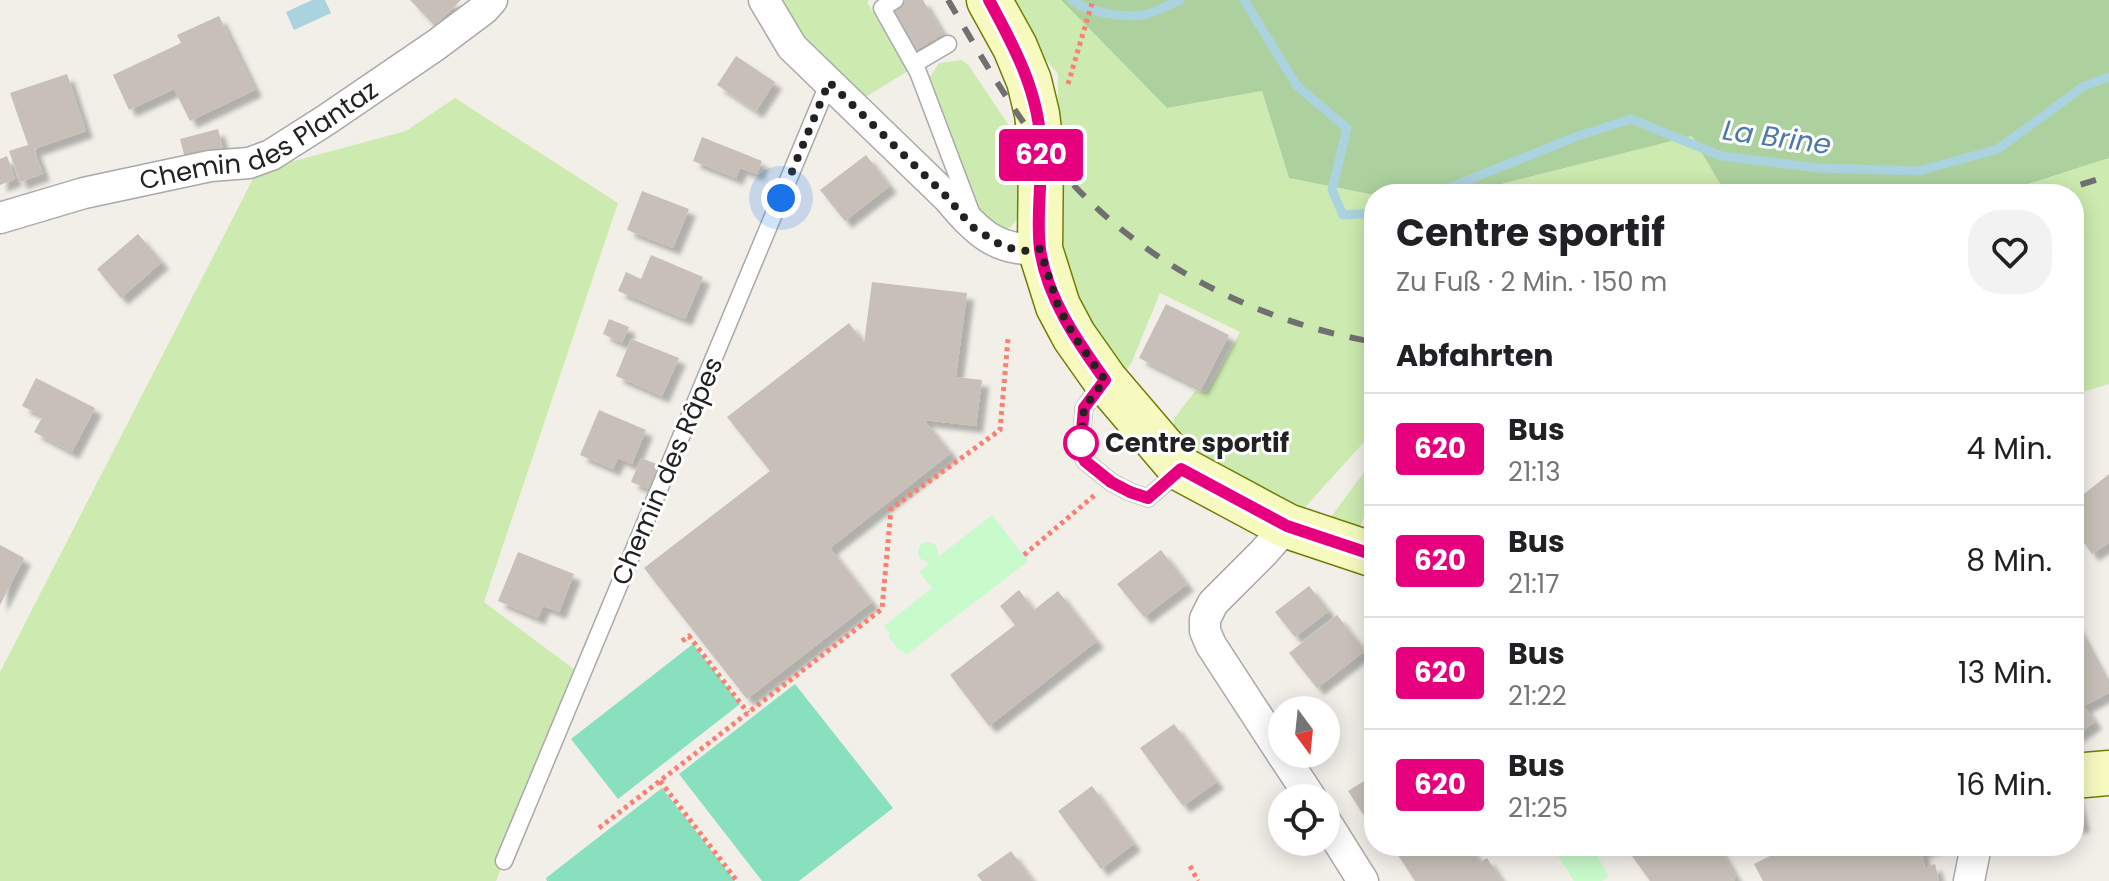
<!DOCTYPE html>
<html lang="de">
<head>
<meta charset="utf-8">
<style>
  body { margin:0; font-family:Poppins,sans-serif; background:#f2f2f2; color:#202124; height:100vh; display:flex; flex-direction:column; font-size:30px; white-space:nowrap }
  * { box-sizing:border-box; margin:0 }
  p { font-size:26px; color:#757577 }
  .icon { flex:none; width:44px; height:44px; fill:none; stroke:currentColor; stroke-width:2; stroke-linecap:round; stroke-linejoin:round }
  .map { position:relative; flex:1; overflow:hidden }
  .details { position:absolute; left:1364px; top:184px; width:720px; height:672px; display:flex; flex-direction:column; background:#fff; border-radius:32px; box-shadow:0 4px 20px #0003 }
  .details>* { flex:none }
  .badge { padding:0 16px; border-radius:6px; font-size:28px; line-height:52px }
  .needle { width:52px; rotate:165deg }
  .controls { position:absolute; left:1268px; top:696px; display:grid; gap:16px }
  .controls a { display:grid; place-items:center; width:72px; height:72px; border-radius:50%; background:#fff; box-shadow:0 4px 20px #0003; font-size:40px }
  .you { position:absolute; width:40px; height:40px; margin:-20px; border:6px solid #fff; border-radius:50%; background:#1a73e8; box-shadow:0 0 0 12px #1a73e833 }
  .map>.badge { position:absolute; translate:-50% -50%; box-shadow:0 0 0 4px #fff }
  h2 { padding:0 32px; font-size:30px; line-height:72px }
  .round { display:grid; place-items:center; flex:none; width:84px; height:84px; border-radius:32px; background:#f2f2f2 }
  .headline { display:flex; align-items:center; justify-content:space-between; height:136px; padding:0 32px }
  h1 { font-size:38px; font-weight:700; line-height:60px }
  ul { padding:0; list-style:none }
  li { display:flex; align-items:center; gap:24px; height:112px; padding:0 32px; border-top:2px solid #e0e0e0 }
  li div { flex:1 }
  li b { display:block; font-size:30px }
  li em { font-style:normal }
  li .badge { min-width:88px; font-weight:700; text-align:center }
  .map>svg:first-child { display:block }
</style>
</head>
<body>
<div class="map">
<svg width="2109" height="881" viewBox="0 0 2109 881">
  <defs>
    <filter id="shadow"><feDropShadow dx="7" dy="7" stdDeviation="2" flood-color="#0004"/></filter>
  </defs>
  <rect width="100%" height="100%" fill="#f2efe9"/>
  <g fill="#cdebb0">
    <path d="M781,0H869L867,2L908,71L864,98L799,30Z"/>
    <path d="M1010,0H1061L1167,108L1262,91L1289,178L1374,195V431L1298,515L1174,439V419L1195,391L1207,392L1240,332L1160,293L1131,364L1123,373L1097,345L1057,255L1058,74L1034,46Z"/>
    <path d="M962,60L969,66L1022,145L1025,209L1010,228L993,229L982,217L927,82L939,63Z"/>
    <path d="M455,98L618,203L484,602L579,673L496,881H0V672L257,171L406,131Z"/>
    <path d="M1692,136L1726,194H1462Z"/>
    <path d="M2109,158V384L2083,392L2074,366V194H1997Z"/>
    <path d="M1374,459V503L1370,502L1353,544L1319,533Z"/>
  </g>
  <path fill="#add19e" d="M1061,0H2109V158L1997,194H1726L1692,136L1462,194L1374,195L1289,178L1262,91L1167,108Z"/>
  <g fill="#c8facc">
    <path d="M992,515L1028,561L906,655L902,650L900,651L888,636L890,634L884,626L932,588L919,572L930,563C918,561 913,551 924,542L933,543L937,547L938,557Z"/>
    <path d="M1552,846H1591L1609,876L1602,881H1574Z"/>
  </g>
  <g fill="#88e0be">
    <path d="M693,644L740,704L618,799L571,739Z"/>
    <path d="M795,684L893,808L799,881H762L679,774Z"/>
    <path d="M662,788L735,881H547L546,878Z"/>
  </g>
  <path fill="#aad3df" d="M312,0H325L331,13L294,30L286,12Z"/>
  <g fill="none" stroke-linecap="round" stroke-linejoin="round">
    <g stroke="#aad3df" stroke-width="9">
      <path d="M1072,0C1085,12 1125,18 1143,15C1155,13 1168,5 1180,0"/>
      <path d="M1244,0L1297,86L1347,128L1332,190L1343,215L1374,213"/>
      <path d="M1434,194L1575,137L1631,119L1721,156L1819,168L1919,171L1998,149L2084,86L2109,77"/>
    </g>
  </g>
  <g fill="#c7bfb8" filter="url(#shadow)">
    <path d="M410,0H461L435,26Z"/>
    <path d="M905,0H923L943,34L913,52L888,9Z"/>
    <path d="M219,16L255,90L190,121L174,89L129,110L113,75L181,43L177,35Z"/>
    <path d="M736,56L775,82L756,111L717,85Z"/>
    <path d="M67,74L86,131L34,149L43,174L20,182L9,151L28,145L10,93Z"/>
    <path d="M218,129L224,153L186,162L180,139Z"/>
    <path d="M702,137L762,161L757,174L740,168L736,178L693,161Z"/>
    <path d="M866,155L890,186L845,221L820,190Z"/>
    <path d="M7,156L15,179L0,185V159Z"/>
    <path d="M642,191L689,209L673,248L627,230Z"/>
    <path d="M138,234L162,262L121,298L97,269Z"/>
    <path d="M651,255L703,277L685,319L618,291L626,272L641,279Z"/>
    <path d="M872,282L967,293L956,377L982,380L976,426L924,420L951,453L830,548L872,602L747,699L644,568L770,471L727,417L849,323L864,343Z"/>
    <path d="M1166,304L1229,335L1201,389L1139,358Z"/>
    <path d="M609,319L629,327L622,343L603,334Z"/>
    <path d="M631,339L679,358L662,396L616,376Z"/>
    <path d="M36,378L95,408L72,452L34,432L43,416L22,406Z"/>
    <path d="M599,410L646,430L632,464L618,458L613,469L580,455Z"/>
    <path d="M641,458L659,465L649,489L631,482Z"/>
    <path d="M2109,474V543L2092,554L2074,529V502Z"/>
    <path d="M0,545L24,558L0,605Z"/>
    <path d="M1161,550L1187,584L1144,617L1117,584Z"/>
    <path d="M518,552L574,574L559,612L543,606L538,618L498,601Z"/>
    <path d="M1309,586L1329,611L1295,637L1275,612Z"/>
    <path d="M1019,590L1034,610L1058,591L1097,641L989,726L950,675L1015,625L1000,606Z"/>
    <path d="M1337,615L1365,651L1317,688L1289,653Z"/>
    <path d="M2074,621L2109,686V693L2084,706L2095,722L2074,737Z"/>
    <path d="M1174,724L1217,782L1183,806L1140,748Z"/>
    <path d="M1374,775V831L1348,791Z"/>
    <path d="M1092,786L1134,844L1101,869L1058,811Z"/>
    <path d="M2074,787L2083,825L2074,827Z"/>
    <path d="M1392,846H1469L1480,862L1487,858L1502,881H1415Z"/>
    <path d="M1625,846H1718L1736,877L1734,879L1735,881H1650Z"/>
    <path d="M1789,846H1937L1922,851L1925,868L1935,864L1939,881H1763L1754,864Z"/>
    <path d="M1011,851L1033,881H982L977,875Z"/>
  </g>
  <g fill="none" stroke-linecap="round" stroke-linejoin="round">
    <defs>
      <g id="lane">
        <path d="M895,0L882,8L918,72L971,212"/>
        <path d="M914,64L948,44"/>
        <path d="M1104,381L1084,408L1080,452L1085,461L1111,482L1130,492L1148,498L1180,470"/>
        <path d="M504,861L829,82"/>
      </g>
      <g id="street">
        <path d="M764,0L792,47L949,199C976,231 996,252 1040,249"/>
        <path id="s1" d="M0,218L84,193L210,166L249,163L271,155L326,120L436,45L484,9L492,0"/>
        <path d="M1282,754L1211,645L1205,631V619L1213,603L1263,553L1287,526"/>
        <path d="M1282,754L1311,798"/>
        <path d="M1326,822L1363,881"/>
        <path d="M1969,881L1976,846"/>
      </g>
      <g id="secondary">
        <path d="M989,0L1015,47L1029,81L1037,114L1041,147L1040,249L1058,306L1074,336L1105,380L1181,469L1287,526L1374,555"/>
        <path d="M2074,776L2109,773"/>
      </g>
    </defs>
    <use href="#lane" stroke="#a9a9a9" stroke-width="19"/>
    <use href="#street" stroke="#a9a9a9" stroke-width="33"/>
    <use href="#secondary" stroke="#707d05" stroke-width="47"/>
    <g stroke="#fa8072" stroke-width="5" stroke-dasharray="4 4" stroke-linecap="butt">
      <path d="M1068,84L1093,0"/>
      <path d="M1024,555L1096,494"/>
      <path d="M682,641L689,636L748,713"/>
      <path d="M660,781L737,881"/>
      <path d="M599,828L882,609L891,509L1000,430L1008,339"/>
      <path d="M1190,866L1198,881"/>
    </g>
    <use href="#lane" stroke="#fff" stroke-width="16"/>
    <use href="#street" stroke="#fff" stroke-width="30"/>
    <use href="#secondary" stroke="#f7fabf" stroke-width="44"/>
    <g stroke="#707070" stroke-width="6" stroke-dasharray="16 16" stroke-linecap="butt">
      <path d="M948,0C977,49 1005,99 1040,145C1120,252 1243,319 1374,342"/>
      <path d="M2050,194L2109,176"/>
    </g>
  </g>
  <g fill="none" stroke-linecap="round" stroke-linejoin="round">
    <defs>
      <path id="line" d="M989,0C1015,48 1040,94 1041,150C1042,181 1036,217 1040,249C1047,298 1077,341 1105,380L1084,408L1080,452L1085,461L1111,482L1130,492L1148,498L1181,469L1287,526L1374,555"/>
    </defs>
    <use href="#line" stroke="#fff" stroke-width="18"/>
    <use href="#line" stroke="#e6007e" stroke-width="12"/>
    <path stroke="#222" stroke-width="8" stroke-dasharray="0 14.4" d="M781,198L829,82L949,199L971,226L1002,246L1023,251L1040,249L1058,306L1074,336L1105,380L1084,408L1080,452L1081,443"/>
  </g>
  <circle fill="#fff" stroke="#e6007e" stroke-width="4" cx="1081" cy="443" r="16"/>
  <g text-anchor="middle" stroke-width="6" stroke-linejoin="round" paint-order="stroke">
    <g font-size="26" fill="#222" stroke="#fff">
      <text dy="9" stroke="none"><textPath href="#s1" startOffset="274">Chemin des Plantaz</textPath></text>
      <text transform="translate(667 471) rotate(-67)" y="9">Chemin des Râpes</text>
    </g>
    <g font-size="26" font-weight="bold" fill="#222" stroke="#fff" text-anchor="start">
      <text x="1105" y="452">Centre sportif</text>
    </g>
    <g font-size="28" font-style="italic" fill="#4a7aab" stroke="#fff">
      <text transform="translate(1777 137) rotate(8)" y="10">La Brine</text>
    </g>
  </g>
</svg>
<div class="controls">
<a><svg class="needle" viewBox="-14 -14 28 28"><path d="M0-13l5 13h-10z" fill="#e53935"/><path d="M0 13l5-13h-10z" fill="#757577"/></svg></a>
<a><svg class="icon" aria-label="locate" viewBox="0 0 24 24"><circle cx="12" cy="12" r="6"/><path d="M12 2v4M12 18v4M2 12h4M18 12h4"/></svg></a>
</div>
<div class="you" style="left:781px;top:198px"></div>
<b class="badge" style="left:1041px;top:155px;background:#e6007e;color:#fff">620</b>
<section class="details">
<div class="headline"><div><h1>Centre sportif</h1><p>Zu Fuß · 2 Min. · 150 m</p></div><a class="round"><svg class="icon" aria-label="heart" viewBox="0 0 24 24"><path d="M12 20l-8-8c-3-5 5-10 8-4 3-6 11-1 8 4z"/></svg></a></div>
<h2>Abfahrten</h2>
<ul>
<li><span class="badge" style="background:#e6007e;color:#fff">620</span><div><b>Bus</b><p>21:13</p></div><em>4 Min.</em></li>
<li><span class="badge" style="background:#e6007e;color:#fff">620</span><div><b>Bus</b><p>21:17</p></div><em>8 Min.</em></li>
<li><span class="badge" style="background:#e6007e;color:#fff">620</span><div><b>Bus</b><p>21:22</p></div><em>13 Min.</em></li>
<li><span class="badge" style="background:#e6007e;color:#fff">620</span><div><b>Bus</b><p>21:25</p></div><em>16 Min.</em></li>
</ul>
</section>
</div>
</body>
</html>
